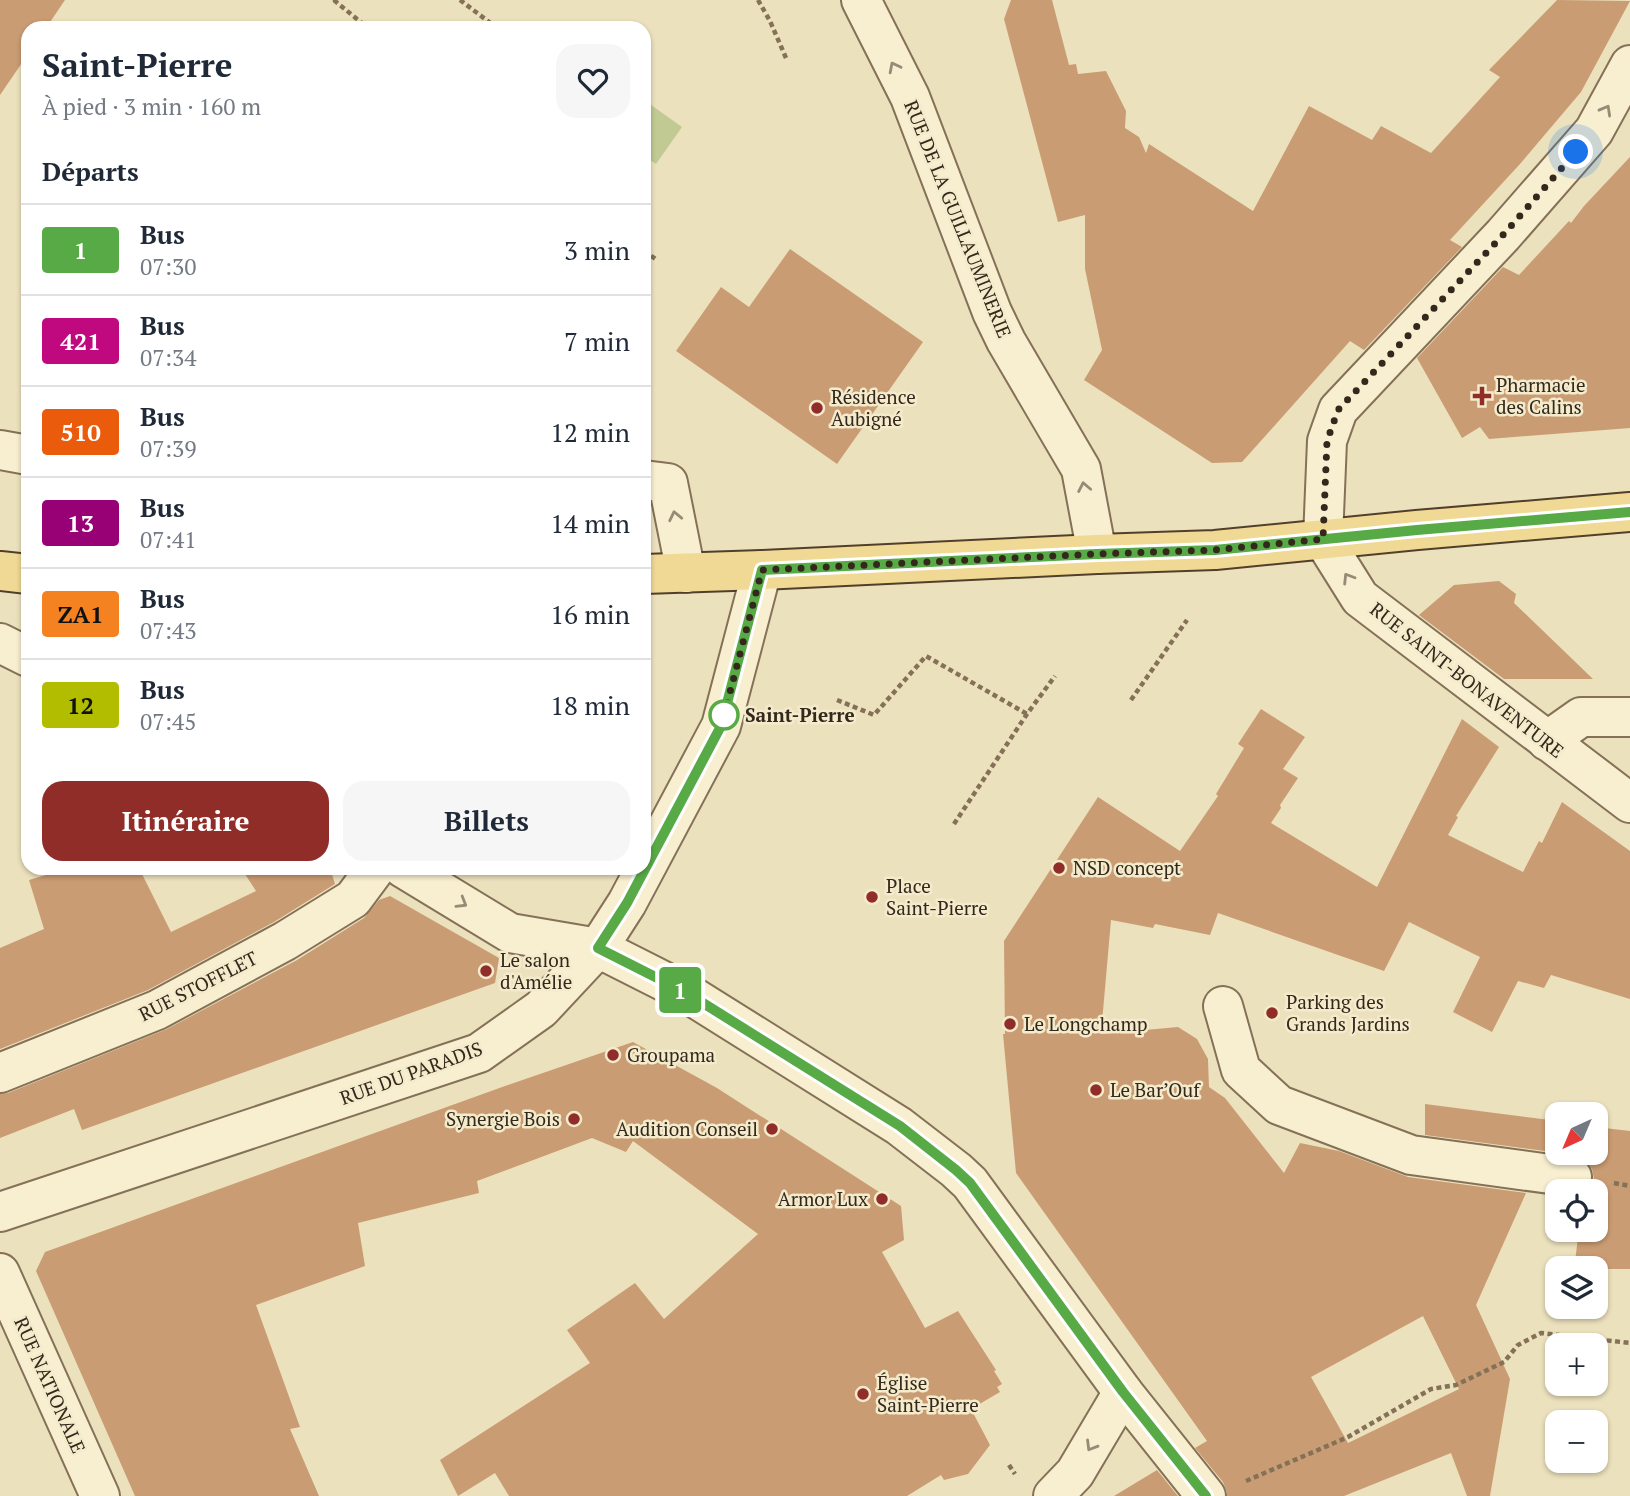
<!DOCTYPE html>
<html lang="fr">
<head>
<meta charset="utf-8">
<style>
  body { margin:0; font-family:"PT Serif",serif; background:#f6f6f7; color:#1f2937; height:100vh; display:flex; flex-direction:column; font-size:26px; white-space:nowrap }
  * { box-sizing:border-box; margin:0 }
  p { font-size:23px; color:#747a83 }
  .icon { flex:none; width:38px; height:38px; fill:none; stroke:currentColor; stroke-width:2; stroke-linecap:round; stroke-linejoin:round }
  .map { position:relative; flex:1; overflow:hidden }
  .sheet { position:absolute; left:21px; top:21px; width:630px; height:854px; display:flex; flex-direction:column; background:#fff; border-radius:21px; box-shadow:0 2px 5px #0004 }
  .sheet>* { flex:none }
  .badge { padding:0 14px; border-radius:5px; font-size:24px; line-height:46px }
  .needle { width:46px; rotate:224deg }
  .buttons { position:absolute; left:1545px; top:1102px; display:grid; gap:14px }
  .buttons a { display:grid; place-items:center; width:63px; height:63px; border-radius:14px; background:#fff; box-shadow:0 2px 5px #0004; font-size:35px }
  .you { position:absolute; width:35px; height:35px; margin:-18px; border:5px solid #fff; border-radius:50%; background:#1a73e8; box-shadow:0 0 0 10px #1a73e833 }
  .map>.badge { position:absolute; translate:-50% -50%; box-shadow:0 0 0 4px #fff }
  h2 { padding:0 21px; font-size:26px; line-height:63px }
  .round { display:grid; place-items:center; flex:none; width:74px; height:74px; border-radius:21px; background:#f6f6f7 }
  .headline { display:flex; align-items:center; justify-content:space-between; height:119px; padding:0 21px }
  h1 { font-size:33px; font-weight:700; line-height:52px }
  .cta { display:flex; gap:14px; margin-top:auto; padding:14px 21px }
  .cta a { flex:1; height:80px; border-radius:21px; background:#912d28; color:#fff; font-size:28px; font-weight:700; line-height:80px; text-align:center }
  .cta a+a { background:#f6f6f7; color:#1f2937 }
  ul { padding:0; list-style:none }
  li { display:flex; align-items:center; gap:21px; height:91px; padding:0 21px; border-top:2px solid #e0e1e3 }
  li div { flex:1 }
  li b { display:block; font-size:26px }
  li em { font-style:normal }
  li .badge { min-width:77px; font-weight:700; text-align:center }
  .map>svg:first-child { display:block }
</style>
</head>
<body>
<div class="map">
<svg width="1630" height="1496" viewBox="0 0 1630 1496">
  <rect width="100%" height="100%" fill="#ece1bd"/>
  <path fill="#c0ca92" d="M644,100L682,127L656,164L644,156Z"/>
  <g fill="#ca9c73" fill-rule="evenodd">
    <path d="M0,0H65L46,28H28V54L0,95Z"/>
    <path d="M1011,0H1052L1069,65L1076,64L1078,74L1106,71L1126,111L1125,128L1139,137L1146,153L1149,144L1253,211L1309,106L1372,140L1381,126L1431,153L1500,77L1489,70L1557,0L1630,1L1581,92L1520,164L1450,240L1462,247L1364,350L1350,341L1242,462L1212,463L1084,380L1102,350L1085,269V215L1058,222L1004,19Z"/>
    <path d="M1630,157V428L1489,439L1480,427L1462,438L1417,358L1503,267L1519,275L1569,221L1571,223L1584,206Z"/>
    <path d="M790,249L923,342L837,464L676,351L721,287L749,307Z"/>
    <path d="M1499,581L1516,594L1514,603L1593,679H1504L1419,615L1454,585Z"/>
    <path d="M1261,709L1305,737L1283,769L1298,778L1280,805L1281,808L1271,823L1377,887L1462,719L1499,747L1456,816L1458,817L1448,835L1523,872L1539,841L1542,843L1562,802L1630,851V999L1551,975L1544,988L1518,981L1492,1032L1453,1012L1480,957L1409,922L1384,971L1218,913L1210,935L1155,924L1153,928L1111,920L1101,1034L1178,1027L1197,1039L1208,1059L1209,1087L1225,1098L1284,1173L1300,1143L1339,1151L1408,1177L1526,1193L1476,1305L1510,1379L1490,1496H1467L1451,1453L1344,1496H1227V1492L1223,1482L1195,1448L1207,1441L1016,1173L1003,1034H1005L1004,941L1098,797L1180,851L1218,796L1216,794L1244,748L1238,744ZM1423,1316L1459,1389L1348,1443L1311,1377Z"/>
    <path d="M69,868H139L171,932L256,891L241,868H330L335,884L274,922L148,990L0,1049V948L44,929L29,880Z"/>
    <path d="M390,896L499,958L495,983L82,1130L74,1109L0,1138V1094L8,1093L167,1029L297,960L364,918L379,900Z"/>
    <path d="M633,1042L717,1088L901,1206L904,1240L882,1252L925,1328L958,1311L996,1370L994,1371L1002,1384L997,1387L1000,1392L971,1409L990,1445L968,1474L944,1480L941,1475L907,1496H509L495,1473L458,1496L440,1460L590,1363L567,1330L635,1283L664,1319L758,1234L633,1141L626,1152L592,1138L477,1181L479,1193L358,1223L365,1266L256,1305L300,1427L290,1429L319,1496H135L36,1271L45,1252L505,1086Z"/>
    <path d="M1425,1104L1558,1121V1124L1545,1151L1425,1135Z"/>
    <path d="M1596,1127L1630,1131V1269H1574L1579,1230H1596V1192H1588L1594,1179L1592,1169L1587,1162L1588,1153H1596Z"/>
    <path d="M1157,1470L1178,1496H1114Z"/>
  </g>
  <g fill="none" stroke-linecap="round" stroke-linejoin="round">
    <defs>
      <g id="minor">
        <path d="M861,0L910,97L992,312L1006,341L1081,469L1097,554"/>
        <path d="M1630,65L1594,131L1503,235L1338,410L1327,441L1323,539L1360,598L1630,803"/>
        <path d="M0,450L28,455"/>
        <path d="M644,480L668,483L686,573"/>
        <path d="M0,643L28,657"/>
        <path d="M1547,741L1581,717H1630"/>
        <path d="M403,868L510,933L598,948L687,993L899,1126L956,1170L970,1183L1123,1392L1206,1496"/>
        <path d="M1223,1006L1241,1070L1279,1105L1411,1155L1572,1177"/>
        <path d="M0,1073L157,1010L285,941L353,899L376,868"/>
        <path d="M0,1212L479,1053L541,1009L598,948L627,903L721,726L762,570"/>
        <path d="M0,1273L100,1496"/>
        <path d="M1053,1496L1075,1473L1123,1392"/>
      </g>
      <g id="major">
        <path d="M0,571L28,574"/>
        <path d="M644,574L762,570L1097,554L1215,550L1417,530L1630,512"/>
      </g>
    </defs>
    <use href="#minor" stroke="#847157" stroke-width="42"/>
    <use href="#major" stroke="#513f2b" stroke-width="42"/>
    <g stroke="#847157" stroke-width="4.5" stroke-dasharray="5 3.5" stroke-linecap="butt">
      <path d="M336,0L335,1L368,28"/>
      <path d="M460,0L497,28"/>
      <path d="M758,0L770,21L786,58"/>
      <path d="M644,251L657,260"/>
      <path d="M837,700L874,715L926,656L1027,714"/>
      <path d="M1131,700L1187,620"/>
      <path d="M954,824L1027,714L1055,676"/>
      <path d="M1614,1183L1630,1186"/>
      <path d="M1009,1465L1015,1474"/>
      <path d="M1246,1481L1348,1437L1431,1389L1456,1385L1504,1362L1518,1345L1541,1333L1630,1343"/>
    </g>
    <use href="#minor" stroke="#f8eed0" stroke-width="38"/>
    <use href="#major" stroke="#f0d994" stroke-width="38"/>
  </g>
  <defs><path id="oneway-chevron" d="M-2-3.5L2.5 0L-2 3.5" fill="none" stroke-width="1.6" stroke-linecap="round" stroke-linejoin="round" transform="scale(1.75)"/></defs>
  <g stroke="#968b76">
    <use href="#oneway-chevron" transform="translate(894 67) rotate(-117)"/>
    <use href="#oneway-chevron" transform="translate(1606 110) rotate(-61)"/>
    <use href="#oneway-chevron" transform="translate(1084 487) rotate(-101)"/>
    <use href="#oneway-chevron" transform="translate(675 516) rotate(-102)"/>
    <use href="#oneway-chevron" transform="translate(1348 578) rotate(-122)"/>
    <use href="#oneway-chevron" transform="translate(462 903) rotate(31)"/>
    <use href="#oneway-chevron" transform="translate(1091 1446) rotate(121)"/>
  </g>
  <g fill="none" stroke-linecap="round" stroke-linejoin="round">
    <defs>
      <path id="line" d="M1206,1496L1123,1392L970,1183L956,1170L900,1126L687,993L598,948L627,903L721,726L762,570L1097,554L1215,550L1417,530L1630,512"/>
    </defs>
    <use href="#line" stroke="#fff" stroke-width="16"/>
    <use href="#line" stroke="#57aa46" stroke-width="10"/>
    <path stroke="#33281b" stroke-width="7" stroke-dasharray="0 12.6" d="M724,715L762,570L1097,554L1215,550L1323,539L1327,441L1338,410L1503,235L1576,152"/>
  </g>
  <g fill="#912d28" stroke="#f4ebcc" stroke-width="2.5">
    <path d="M1478.5 385.5h7v7h7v7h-7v7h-7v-7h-7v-7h7z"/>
    <circle cx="817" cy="408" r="7"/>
    <circle cx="1059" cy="868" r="7"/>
    <circle cx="872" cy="897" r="7"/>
    <circle cx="486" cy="971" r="7"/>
    <circle cx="1272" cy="1013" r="7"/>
    <circle cx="1010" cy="1024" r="7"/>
    <circle cx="613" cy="1055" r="7"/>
    <circle cx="1096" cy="1090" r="7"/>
    <circle cx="574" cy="1119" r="7"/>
    <circle cx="772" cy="1129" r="7"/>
    <circle cx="882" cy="1199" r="7"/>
    <circle cx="863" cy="1394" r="7"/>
  </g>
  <circle fill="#fff" stroke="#57aa46" stroke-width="3.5" cx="724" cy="715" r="14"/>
  <g text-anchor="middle" stroke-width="5" stroke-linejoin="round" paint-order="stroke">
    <g font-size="19" fill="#33281b" stroke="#f4ebcc">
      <text transform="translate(958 219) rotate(68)" y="7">RUE DE LA GUILLAUMINERIE</text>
      <text transform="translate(1467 680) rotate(38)" y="7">RUE SAINT-BONAVENTURE</text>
      <text transform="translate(198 986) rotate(-27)" y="7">RUE STOFFLET</text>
      <text transform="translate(411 1073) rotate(-20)" y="7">RUE DU PARADIS</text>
      <text transform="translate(50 1385) rotate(66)" y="7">RUE NATIONALE</text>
    </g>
    <g font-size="19" fill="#33281b" stroke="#f4ebcc" text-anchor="start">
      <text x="1496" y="392">Pharmacie<tspan x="1496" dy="22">des Calins</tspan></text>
      <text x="831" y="404">Résidence<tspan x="831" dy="22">Aubigné</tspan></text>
      <text x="1073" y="875">NSD concept</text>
      <text x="886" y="893">Place<tspan x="886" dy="22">Saint-Pierre</tspan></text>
      <text x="500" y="967">Le salon<tspan x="500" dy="22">d'Amélie</tspan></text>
      <text x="1286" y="1009">Parking des<tspan x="1286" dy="22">Grands Jardins</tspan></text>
      <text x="1024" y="1031">Le Longchamp</text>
      <text x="627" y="1062">Groupama</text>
      <text x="1110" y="1097">Le Bar’Ouf</text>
      <text x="560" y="1126" text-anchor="end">Synergie Bois</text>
      <text x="758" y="1136" text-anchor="end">Audition Conseil</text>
      <text x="868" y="1206" text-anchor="end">Armor Lux</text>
      <text x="877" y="1390">Église<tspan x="877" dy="22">Saint-Pierre</tspan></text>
    </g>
    <g font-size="19" font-weight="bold" fill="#33281b" stroke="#f4ebcc" text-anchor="start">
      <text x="745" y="722">Saint-Pierre</text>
    </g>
  </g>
</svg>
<div class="buttons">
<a><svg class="needle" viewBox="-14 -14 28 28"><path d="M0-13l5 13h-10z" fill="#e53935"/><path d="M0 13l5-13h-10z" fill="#747a83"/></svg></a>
<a><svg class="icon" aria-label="locate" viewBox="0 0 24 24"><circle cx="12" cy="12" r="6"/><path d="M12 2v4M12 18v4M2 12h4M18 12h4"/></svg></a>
<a><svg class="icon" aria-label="layers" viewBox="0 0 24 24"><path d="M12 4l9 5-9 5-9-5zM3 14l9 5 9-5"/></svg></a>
<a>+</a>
<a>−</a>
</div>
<div class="you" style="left:1576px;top:152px"></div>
<b class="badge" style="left:680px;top:990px;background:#57aa46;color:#fff">1</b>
<section class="sheet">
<div class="headline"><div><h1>Saint-Pierre</h1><p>À pied · 3 min · 160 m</p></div><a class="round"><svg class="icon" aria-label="heart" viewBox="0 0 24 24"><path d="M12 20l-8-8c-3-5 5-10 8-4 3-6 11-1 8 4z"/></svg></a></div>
<h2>Départs</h2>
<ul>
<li><span class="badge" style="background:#57aa46;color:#fff">1</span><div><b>Bus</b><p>07:30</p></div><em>3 min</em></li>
<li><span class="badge" style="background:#c0087f;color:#fff">421</span><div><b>Bus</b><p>07:34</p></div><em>7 min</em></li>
<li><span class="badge" style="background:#ea5b0c;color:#fff">510</span><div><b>Bus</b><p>07:39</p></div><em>12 min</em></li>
<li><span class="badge" style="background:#980076;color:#fff">13</span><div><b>Bus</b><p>07:41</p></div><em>14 min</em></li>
<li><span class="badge" style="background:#f58220;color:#111">ZA1</span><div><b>Bus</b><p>07:43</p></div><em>16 min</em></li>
<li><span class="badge" style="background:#b3bd00;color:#111">12</span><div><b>Bus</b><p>07:45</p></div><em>18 min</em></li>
</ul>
<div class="cta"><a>Itinéraire</a><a>Billets</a></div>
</section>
</div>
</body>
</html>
